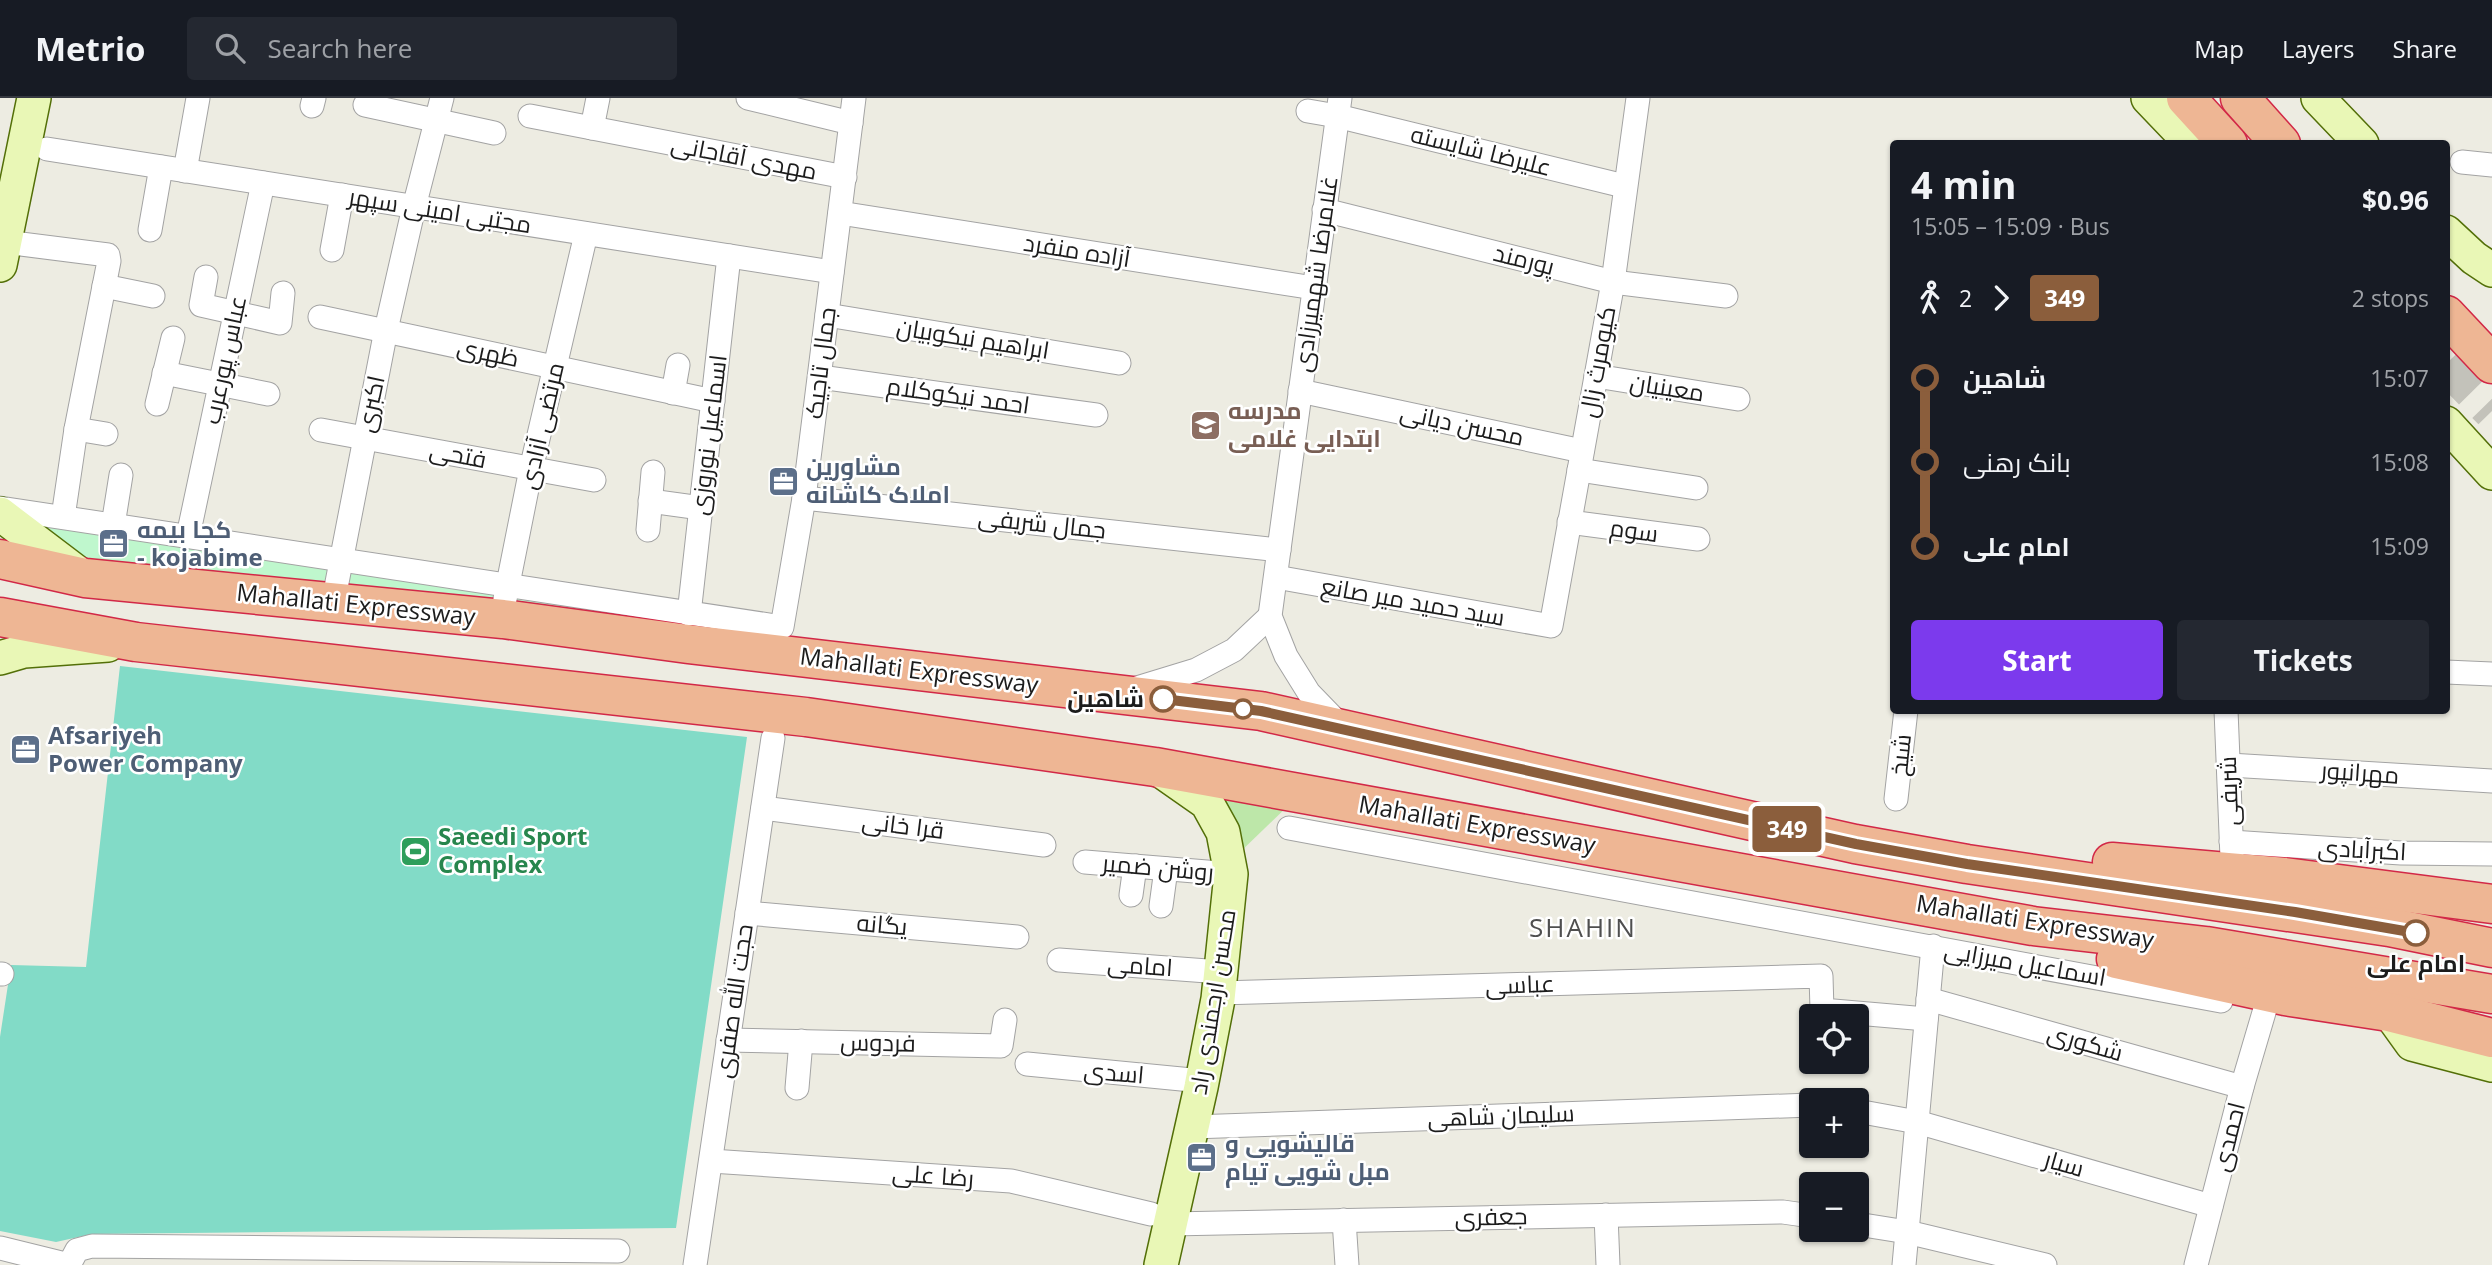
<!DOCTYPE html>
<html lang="en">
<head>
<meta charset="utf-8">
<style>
  body { margin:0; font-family:"Open Sans",Cairo,sans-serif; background:#242831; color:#f1f3f6; height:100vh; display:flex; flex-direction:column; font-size:26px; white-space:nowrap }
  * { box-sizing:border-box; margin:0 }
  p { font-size:23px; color:#9ea1a6 }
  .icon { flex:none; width:38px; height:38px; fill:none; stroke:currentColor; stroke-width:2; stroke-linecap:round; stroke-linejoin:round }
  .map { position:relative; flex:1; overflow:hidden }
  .drawer { position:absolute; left:1890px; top:42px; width:560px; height:574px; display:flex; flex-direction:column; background:#171b24; border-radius:7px; box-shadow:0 2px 5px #0004 }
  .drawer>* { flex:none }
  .badge { padding:0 14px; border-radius:5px; font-size:24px; line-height:46px }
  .controls { position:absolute; left:1799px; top:906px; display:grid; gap:14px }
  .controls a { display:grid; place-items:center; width:70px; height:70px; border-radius:7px; background:#171b24; box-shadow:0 2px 5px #0004; font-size:35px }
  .map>.badge { position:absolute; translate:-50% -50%; box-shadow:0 0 0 4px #fff }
  .legs { display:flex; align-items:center; gap:10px; height:77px; padding:0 21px; font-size:23px }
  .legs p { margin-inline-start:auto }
  .head { display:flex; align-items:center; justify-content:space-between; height:119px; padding:0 21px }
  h1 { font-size:38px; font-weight:700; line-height:52px }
  .action { display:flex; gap:14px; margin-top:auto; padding:14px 21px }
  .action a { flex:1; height:80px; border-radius:7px; background:#7c3aed; color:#fff; font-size:28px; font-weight:700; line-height:80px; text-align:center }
  .action a+a { background:#242831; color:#f1f3f6 }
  ul { padding:0 21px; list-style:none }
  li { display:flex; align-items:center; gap:24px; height:84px; font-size:26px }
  li i { display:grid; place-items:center; width:10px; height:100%; margin:0 9px; background:currentColor }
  li i::after { content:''; width:18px; height:18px; margin:-9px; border:5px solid; border-radius:50%; background:#171b24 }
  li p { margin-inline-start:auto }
  li:first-child i { background:linear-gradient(#0000 50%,currentColor 0) }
  li:last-child i { background:linear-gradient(currentColor 50%,#0000 0) }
  header { display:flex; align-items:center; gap:42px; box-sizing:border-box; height:98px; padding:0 35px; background:#171b24; border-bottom:2px solid #363941 }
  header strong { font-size:33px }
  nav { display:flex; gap:38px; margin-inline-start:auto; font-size:24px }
  .search { width:490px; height:63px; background:#242831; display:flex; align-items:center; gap:18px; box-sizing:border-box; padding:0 24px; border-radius:7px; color:#9ea1a6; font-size:26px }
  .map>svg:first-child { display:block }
</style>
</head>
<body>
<header>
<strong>Metrio</strong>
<div class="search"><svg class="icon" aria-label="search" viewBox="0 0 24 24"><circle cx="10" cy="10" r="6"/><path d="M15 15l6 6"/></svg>Search here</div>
<nav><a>Map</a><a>Layers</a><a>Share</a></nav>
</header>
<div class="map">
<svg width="2492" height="1167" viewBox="0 0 2492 1167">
  <rect width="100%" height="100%" fill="#edece2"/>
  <path fill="#bde7a9" d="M1209,696L1290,706L1236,758Z"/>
  <path fill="#bff7cd" d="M25,424L677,521L676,535L66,457Z"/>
  <path fill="#82dbc7" d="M120,568L747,639L676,1130L92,1136L56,1144L0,1133V939L11,867L86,869Z"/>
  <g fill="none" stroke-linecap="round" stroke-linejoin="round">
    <path stroke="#c3c2ba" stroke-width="38" stroke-dasharray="38 19" stroke-linecap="butt" d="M2446,266L2492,313"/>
    <defs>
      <g id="minor">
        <path d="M748,0L851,25"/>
        <path d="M1340,0L1270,518L1286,558L1309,595L1341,628"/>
        <path d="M365,7L494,35"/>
        <path d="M312,8L314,0"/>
        <path d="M1308,13L1337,18L1624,88"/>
        <path d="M530,18L845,79"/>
        <path d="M592,30L598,0"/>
        <path d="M47,51L832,174"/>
        <path d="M2462,64L2492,67"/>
        <path d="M185,73L198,0"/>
        <path d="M1324,112L1613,184L1726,198"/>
        <path d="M840,115L1314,190"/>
        <path d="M150,132L161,69"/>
        <path d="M5,144L108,157L109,163L76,331L63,419"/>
        <path d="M332,152L342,97"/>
        <path d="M206,179L201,207L280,225L283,195"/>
        <path d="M104,188L153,198"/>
        <path d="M827,217L1119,265"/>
        <path d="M320,219L713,303"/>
        <path d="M164,275L268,296"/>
        <path d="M1596,278L1738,301"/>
        <path d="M820,279L1096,317"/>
        <path d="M1300,293L1582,353"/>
        <path d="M673,295L678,267"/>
        <path d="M157,306L173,240"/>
        <path d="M76,331L106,336"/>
        <path d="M321,332L594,382"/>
        <path d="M1579,372L1696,390"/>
        <path d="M804,400L1279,452"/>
        <path d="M650,403L701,410"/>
        <path d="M0,410L782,529L804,400L854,0"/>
        <path d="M1569,424L1698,441"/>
        <path d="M113,427L121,377"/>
        <path d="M648,432L653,374"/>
        <path d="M188,438L263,85"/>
        <path d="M1276,479L1551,528L1613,184L1638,0"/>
        <path d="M505,501L531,371L586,136"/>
        <path d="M333,505L386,232L414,109L442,0"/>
        <path d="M689,516L729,158"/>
        <path d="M2446,574L2492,576"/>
        <path d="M1137,590L1196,572L1234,552L1270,518"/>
        <path d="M2226,612L2232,760"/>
        <path d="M2229,667L2492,683"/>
        <path d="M1896,701L1906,612"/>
        <path d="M763,710L1044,747"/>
        <path d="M1289,730L2221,903"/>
        <path d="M2231,744L2401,755L2492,756"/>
        <path d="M1085,764L1231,776"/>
        <path d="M1131,797L1135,768"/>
        <path d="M1161,808L1166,771"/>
        <path d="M747,815L1017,839"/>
        <path d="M1059,862L1221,874"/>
        <path d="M0,876H2"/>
        <path d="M1219,895L1821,878L1822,912L1926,921"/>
        <path d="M1928,901L2242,989"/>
        <path d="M728,942L1001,948L1005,922"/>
        <path d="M1027,966L1202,983"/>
        <path d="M797,990L801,943"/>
        <path d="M1857,1013L1917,1024L2211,1108"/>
        <path d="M1192,1029L1811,1007"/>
        <path d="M711,1063L1011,1083L1151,1116"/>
        <path d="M1606,1117L1608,1167"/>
        <path d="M1344,1122L1347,1167"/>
        <path d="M1171,1126L1783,1114L1811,1118"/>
        <path d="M1857,1126L1907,1134L2045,1167"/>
        <path d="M0,1150L69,1167"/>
        <path d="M69,1167L77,1152L92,1148L618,1153"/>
        <path d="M695,1167L773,640"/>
        <path d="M1904,1167L1933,848"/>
        <path d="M2196,1167L2242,989L2265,911"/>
      </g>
      <g id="secondary">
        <path d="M2148,0L2192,46"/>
        <path d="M2318,0L2362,46"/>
        <path d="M2446,134L2474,160L2492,172"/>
        <path d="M0,167L34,0"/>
        <path d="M2446,325L2492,375"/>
        <path d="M0,416L83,479"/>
        <path d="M0,560L24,553L108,547"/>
        <path d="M1157,670L1207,705L1223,734L1231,776L1218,901L1201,989L1161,1167"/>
        <path d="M2389,914L2412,946L2492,967"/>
      </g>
      <g id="trunk">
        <path d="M2186,0L2228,46"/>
        <path d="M2240,0L2281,46"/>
        <path d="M2446,217L2492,266"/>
        <path d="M0,461L85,480L503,521L688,546L1261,613L1855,746L1967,766L2389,829L2492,850"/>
        <path d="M0,519L136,544L806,619L1155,669L2033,828L2206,848L2492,896"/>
        <path d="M2112,764L2285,779L2492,806"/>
        <path d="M2116,861L2285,898L2389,914L2492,940"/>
      </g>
    </defs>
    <use href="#minor" stroke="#a3a3a3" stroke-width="25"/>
    <use href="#secondary" stroke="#536f08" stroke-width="36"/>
    <use href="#trunk" stroke="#d22847" stroke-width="41"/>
    <use href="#minor" stroke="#fff" stroke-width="23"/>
    <use href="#secondary" stroke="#e9f7b6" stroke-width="33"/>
    <use href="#trunk" stroke="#eeb694" stroke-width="38"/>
  </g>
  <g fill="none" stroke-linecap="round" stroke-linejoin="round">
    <defs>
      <path id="line-1" d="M1163,601L1261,613L1856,746L1967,766L2295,814L2416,835"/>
    </defs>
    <use href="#line-1" stroke="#fff" stroke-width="16"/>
    <use href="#line-1" stroke="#8b5e3c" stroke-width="10"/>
  </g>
  <defs>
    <symbol id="school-square" viewBox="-11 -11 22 22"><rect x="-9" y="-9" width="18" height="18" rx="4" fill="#8d6e63" stroke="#fff"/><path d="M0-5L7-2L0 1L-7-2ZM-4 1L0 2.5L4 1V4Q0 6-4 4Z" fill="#fff"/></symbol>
    <symbol id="office-square" viewBox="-11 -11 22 22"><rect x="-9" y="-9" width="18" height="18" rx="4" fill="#5c6f8a" stroke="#fff"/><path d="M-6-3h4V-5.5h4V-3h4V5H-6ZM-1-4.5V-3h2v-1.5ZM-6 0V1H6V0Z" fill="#fff"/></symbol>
    <symbol id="stadium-square" viewBox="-11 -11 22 22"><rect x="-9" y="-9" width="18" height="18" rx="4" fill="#2e9e5b" stroke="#fff"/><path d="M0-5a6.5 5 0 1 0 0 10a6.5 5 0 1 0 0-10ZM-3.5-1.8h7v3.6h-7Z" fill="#fff"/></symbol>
  </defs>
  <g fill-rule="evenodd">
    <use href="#school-square" x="1188" y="310" width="35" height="35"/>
    <use href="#office-square" x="766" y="366" width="35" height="35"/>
    <use href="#office-square" x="96" y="428" width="35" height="35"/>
    <use href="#office-square" x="8" y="634" width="35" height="35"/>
    <use href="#stadium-square" x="398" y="736" width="35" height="35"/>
    <use href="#office-square" x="1184" y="1042" width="35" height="35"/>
  </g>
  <g fill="#fff" stroke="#8b5e3c" stroke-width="3.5">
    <circle cx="1163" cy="601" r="12"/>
    <circle cx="1243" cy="611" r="9"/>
    <circle cx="2416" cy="835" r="12"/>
  </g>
  <g text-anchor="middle" stroke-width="5" stroke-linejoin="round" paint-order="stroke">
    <g font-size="24" fill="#1c1c1c" stroke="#fff">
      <text transform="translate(1481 53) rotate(14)" y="8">علیرضا شایسته</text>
      <text transform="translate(744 60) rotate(11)" y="8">مهدی آقاجانی</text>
      <text transform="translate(440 113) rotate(9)" y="8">مجتبی امینی سپهر</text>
      <text transform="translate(1077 153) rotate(9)" y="8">آزاده منفرد</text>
      <text transform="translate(1524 162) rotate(14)" y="8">پورمند</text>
      <text transform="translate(1316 176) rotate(-82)" y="8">غلامرضا شهمیرزادی</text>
      <text transform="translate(973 241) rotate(9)" y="8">ابراهیم نیکوبیان</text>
      <text transform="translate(488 255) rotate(12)" y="8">ظهری</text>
      <text transform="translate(225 262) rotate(-78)" y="8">عباس پورعرب</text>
      <text transform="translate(1598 264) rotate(-80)" y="8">کیومرث زال</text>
      <text transform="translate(821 265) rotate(-83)" y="8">جمال تاجیک</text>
      <text transform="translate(1667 290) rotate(9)" y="8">معینیان</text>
      <text transform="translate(958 298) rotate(8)" y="8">احمد نیکوکلام</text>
      <text transform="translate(371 306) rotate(-78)" y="8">اکبری</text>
      <text transform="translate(1462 327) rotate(12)" y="8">محسن دیانی</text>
      <text transform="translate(542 328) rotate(-77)" y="8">مرتضی آزادی</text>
      <text transform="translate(709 337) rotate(-83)" y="8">اسماعیل نوروزی</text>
      <text transform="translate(458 357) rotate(11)" y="8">فتحی</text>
      <text transform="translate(1042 426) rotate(6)" y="8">جمال شریفی</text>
      <text transform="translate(1634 433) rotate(8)" y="8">سوم</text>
      <text transform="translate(1413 504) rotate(10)" y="8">سید حمید میر صانع</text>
      <text transform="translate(356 507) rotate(6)" y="8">Mahallati Expressway</text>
      <text transform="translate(919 573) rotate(7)" y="8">Mahallati Expressway</text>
      <text transform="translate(1901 657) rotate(-84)" y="8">شیخ</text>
      <text transform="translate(2360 675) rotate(4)" y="8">مهرانپور</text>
      <text transform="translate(2229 693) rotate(-92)" y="8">شریفی</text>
      <text transform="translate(1477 727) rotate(10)" y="8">Mahallati Expressway</text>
      <text transform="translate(903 728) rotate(7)" y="8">قرا خانی</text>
      <text transform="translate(2362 752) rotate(3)" y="8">اکبرآبادی</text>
      <text transform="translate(1158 770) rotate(5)" y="8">روشن ضمیر</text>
      <text transform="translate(2035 824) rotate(9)" y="8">Mahallati Expressway</text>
      <text transform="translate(882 827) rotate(5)" y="8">یگانه</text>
      <text transform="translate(2025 866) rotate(10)" y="8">اسماعیل میرزایی</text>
      <text transform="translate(1140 868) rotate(4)" y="8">امامی</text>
      <text transform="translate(1520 887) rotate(-2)" y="8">عباسی</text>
      <text transform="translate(734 903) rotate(-82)" y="8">حجت الله صفری</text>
      <text transform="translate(1213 904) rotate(-81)" y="8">محسن ارجمندی راد</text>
      <text transform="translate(878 945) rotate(1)" y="8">فردوس</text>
      <text transform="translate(2085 945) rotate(16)" y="8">شکوری</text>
      <text transform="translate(1114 975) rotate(5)" y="8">اسدی</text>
      <text transform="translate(1501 1018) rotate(-2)" y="8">سلیمان شاهی</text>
      <text transform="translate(2229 1039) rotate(-76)" y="8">احمدی</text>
      <text transform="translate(2064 1066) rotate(16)" y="8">سیار</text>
      <text transform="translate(933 1078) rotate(4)" y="8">رضا علی</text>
      <text transform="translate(1491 1119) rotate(-1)" y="8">جعفری</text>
    </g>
    <g font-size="24" font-weight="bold" fill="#785e54" stroke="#fff" text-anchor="start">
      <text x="1228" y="321">مدرسه<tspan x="1228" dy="28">ابتدایی غلامی</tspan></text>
    </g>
    <g font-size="24" font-weight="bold" fill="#4e5e75" stroke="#fff" text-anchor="start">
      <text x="806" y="377">مشاورین<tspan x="806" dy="28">املاک کاشانه</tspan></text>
      <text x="137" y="440">کجا بیمه<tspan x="137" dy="28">- kojabime</tspan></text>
      <text x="48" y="646">Afsariyeh<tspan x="48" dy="28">Power Company</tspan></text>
      <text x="1225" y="1054">قالیشویی و<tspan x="1225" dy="28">مبل شویی تیام</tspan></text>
    </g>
    <g font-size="24" font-weight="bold" fill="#1c1c1c" stroke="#fff" text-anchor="end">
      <text x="1144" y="609">شاهین</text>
      <text x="2416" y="874" text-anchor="middle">امام علی</text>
    </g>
    <g font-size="24" font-weight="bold" fill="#27864d" stroke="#fff" text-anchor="start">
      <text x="438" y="747">Saeedi Sport<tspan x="438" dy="28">Complex</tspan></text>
    </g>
    <g font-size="26" letter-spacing="2" fill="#4f4f4f" stroke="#fff">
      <text x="1583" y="839">SHAHIN</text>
    </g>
  </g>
</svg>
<div class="controls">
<a><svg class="icon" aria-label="locate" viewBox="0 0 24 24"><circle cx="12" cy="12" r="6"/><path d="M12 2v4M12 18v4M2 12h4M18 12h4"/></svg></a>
<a>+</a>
<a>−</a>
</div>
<b class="badge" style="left:1787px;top:731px;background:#8b5e3c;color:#fff">349</b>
<section class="drawer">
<div class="head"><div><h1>4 min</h1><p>15:05 – 15:09 · Bus</p></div><b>$0.96</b></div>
<div class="legs"><svg class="icon" aria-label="walk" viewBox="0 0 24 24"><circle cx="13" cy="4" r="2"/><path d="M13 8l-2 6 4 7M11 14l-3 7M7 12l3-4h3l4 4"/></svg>2<svg class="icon" aria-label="forward" viewBox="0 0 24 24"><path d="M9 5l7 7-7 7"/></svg><b class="badge" style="background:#8b5e3c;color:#fff">349</b><p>2 stops</p></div>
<ul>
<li><i style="color:#8b5e3c"></i><b>شاهین</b><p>15:07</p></li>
<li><i style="color:#8b5e3c"></i><span>بانک رهنی</span><p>15:08</p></li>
<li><i style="color:#8b5e3c"></i><b>امام علی</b><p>15:09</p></li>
</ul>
<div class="action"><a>Start</a><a>Tickets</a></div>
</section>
</div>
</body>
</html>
